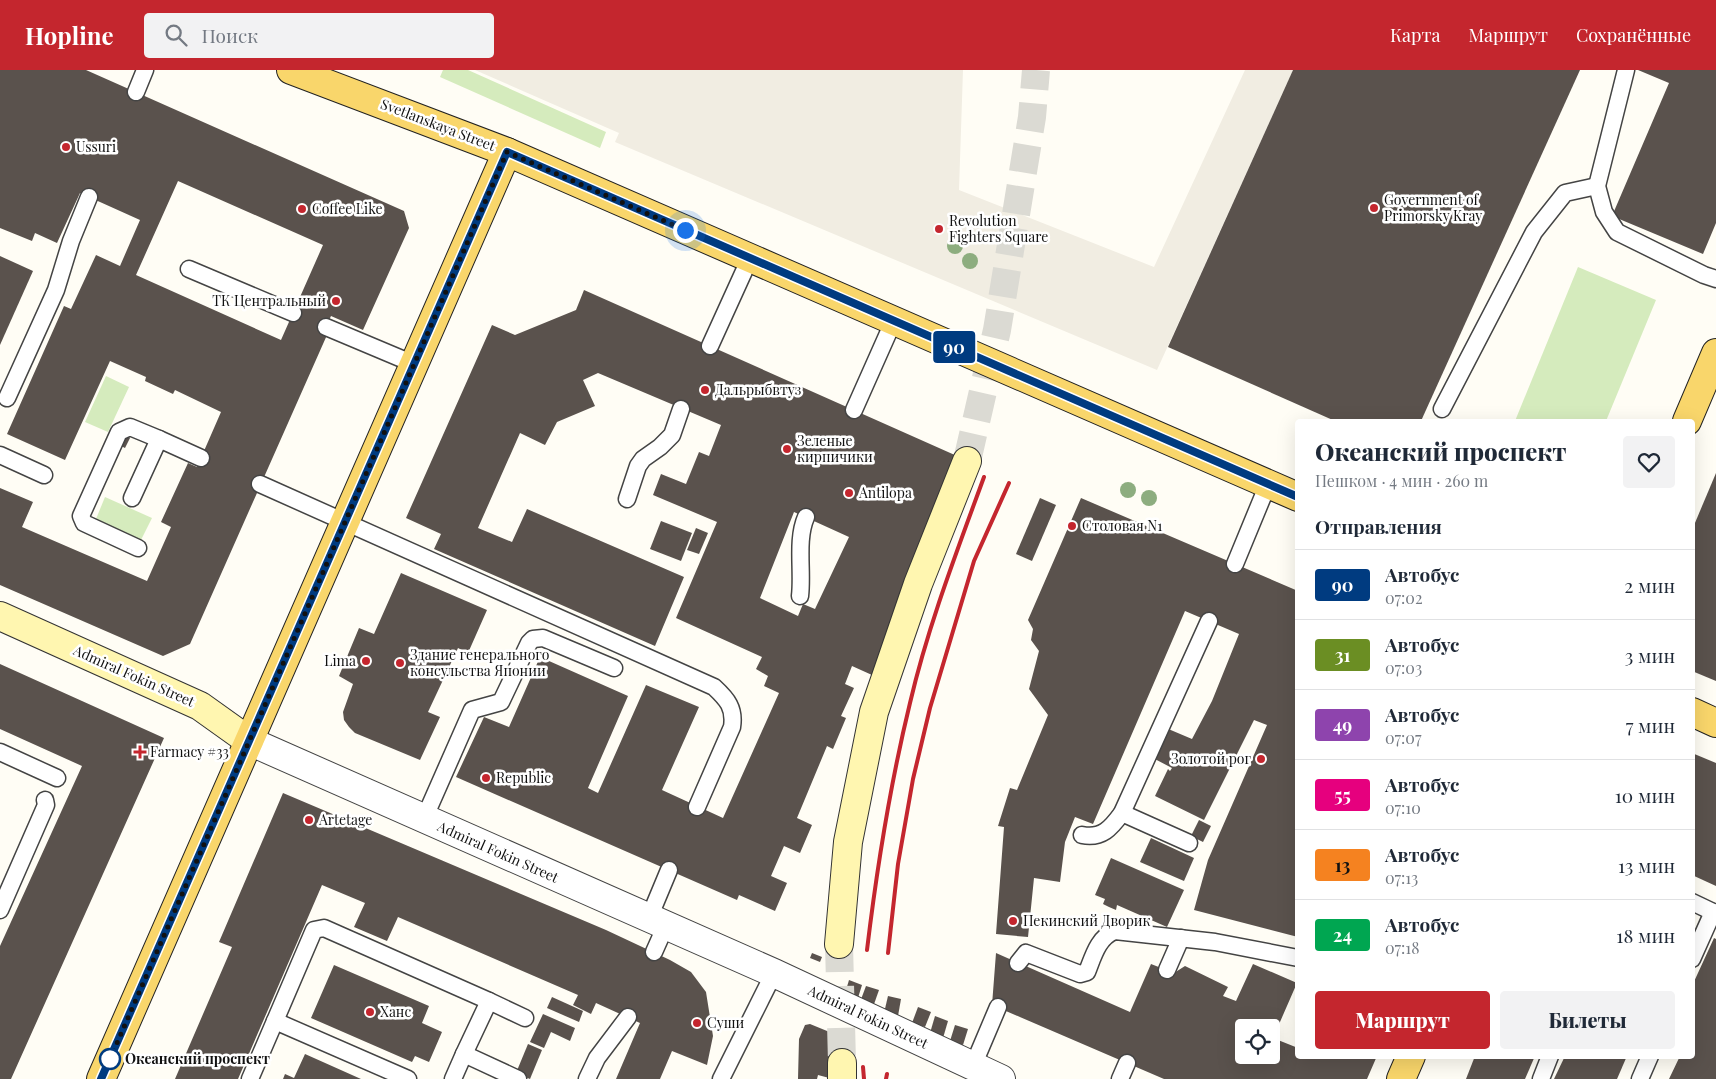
<!DOCTYPE html>
<html lang="ru">
<head>
<meta charset="utf-8">
<style>
  body { margin:0; font-family:"Playfair Display",serif; background:#f2f2f3; color:#1f2937; height:100vh; display:flex; flex-direction:column; font-size:19px; white-space:nowrap }
  * { box-sizing:border-box; margin:0 }
  p { font-size:16px; color:#747a83 }
  .icon { flex:none; width:28px; height:28px; fill:none; stroke:currentColor; stroke-width:2; stroke-linecap:round; stroke-linejoin:round }
  .map { position:relative; flex:1; overflow:hidden }
  .sheet { position:absolute; left:1295px; top:349px; width:400px; height:640px; display:flex; flex-direction:column; background:#fff; border-radius:5px; box-shadow:0 5px 20px #0002 }
  .sheet>* { flex:none }
  .badge { padding:0 10px; border-radius:4px; font-size:18px; line-height:32px }
  .fabs { position:absolute; left:1235px; top:949px; display:grid; gap:10px }
  .fabs a { display:grid; place-items:center; width:45px; height:45px; border-radius:5px; background:#fff; box-shadow:0 5px 20px #0002; font-size:25px }
  .you { position:absolute; width:25px; height:25px; margin:-12px; border:4px solid #fff; border-radius:50%; background:#1a73e8; box-shadow:0 0 0 8px #1a73e833 }
  .map>.badge { position:absolute; translate:-50% -50%; box-shadow:0 0 0 2px #fff }
  h2 { padding:0 20px; font-size:19px; line-height:45px }
  .round { display:grid; place-items:center; flex:none; width:52px; height:52px; border-radius:5px; background:#f2f2f3 }
  .head { display:flex; align-items:center; justify-content:space-between; height:85px; padding:0 20px }
  h1 { font-size:24px; font-weight:800; line-height:38px }
  .action { display:flex; gap:10px; margin-top:auto; padding:10px 20px }
  .action a { flex:1; height:58px; border-radius:5px; background:#c4262e; color:#fff; font-size:20px; font-weight:800; line-height:58px; text-align:center }
  .action a+a { background:#f2f2f3; color:#1f2937 }
  ul { padding:0; list-style:none }
  li { display:flex; align-items:center; gap:15px; height:70px; padding:0 20px; border-top:1px solid #e0e1e3 }
  li div { flex:1 }
  li b { display:block; font-size:19px }
  li em { font-style:normal }
  li .badge { min-width:55px; font-weight:700; text-align:center }
  header { display:flex; align-items:center; gap:30px; box-sizing:border-box; height:70px; padding:0 25px; background:#c4262e; color:#fff }
  header strong { font-size:24px }
  nav { display:flex; gap:28px; margin-inline-start:auto; font-size:18px }
  .search { width:350px; height:45px; background:#f2f2f3; display:flex; align-items:center; gap:12px; box-sizing:border-box; padding:0 18px; border-radius:5px; color:#747a83; font-size:19px }
  .map>svg:first-child { display:block }
</style>
</head>
<body>
<header>
<strong>Hopline</strong>
<div class="search"><svg class="icon" aria-label="search" viewBox="0 0 24 24"><circle cx="10" cy="10" r="6"/><path d="M15 15l6 6"/></svg>Поиск</div>
<nav><a>Карта</a><a>Маршрут</a><a>Сохранённые</a></nav>
</header>
<div class="map">
<svg width="1716" height="1009" viewBox="0 0 1716 1009">
  <rect width="100%" height="100%" fill="#fffdf5"/>
  <g fill="#d5ebbd">
    <path d="M443,0H468L606,62L600,78L440,7Z"/>
    <path d="M1578,197L1656,230L1606,351H1515Z"/>
    <path d="M106,306L129,317L108,362L85,352Z"/>
    <path d="M105,427L152,448L141,470L96,449Z"/>
  </g>
  <path fill="#f1ede2" d="M475,0H963L959,120L1154,197L1245,0H1293L1157,300L615,72L619,63Z"/>
  <g fill="#5a524d" fill-rule="evenodd">
    <path d="M0,0H86L404,141L409,158L363,260L331,246L323,263L327,265L190,574L163,586L0,515V418L33,432L22,457L147,511L171,457L161,452L188,393L197,397L221,342L175,320L173,324L145,311L146,307L110,291L65,390L7,364L64,236L71,239L96,185L120,196L140,150L80,123L57,173L35,163L32,171L0,158ZM178,111L323,175L281,270L136,205Z"/>
    <path d="M1293,0H1580L1421,351H1335L1168,277Z"/>
    <path d="M1638,0H1716V153L1703,184L1612,146L1669,13Z"/>
    <path d="M0,186L33,201L0,275Z"/>
    <path d="M584,220L966,390L872,605L852,596L845,614L854,618L841,646L846,648L833,679L827,676L797,748L812,755L800,783L784,776L771,806L787,813L775,841L739,825L737,830L456,707L484,647L509,657L540,587L628,626L588,718L598,723L646,615L699,637L662,720L723,748L779,623L764,616L768,606L756,599L762,587L676,548L717,452L653,425L661,404L686,414L699,382L709,386L721,355L598,303L583,310L595,336L557,352L545,375L520,363L478,458L512,472L527,439L684,507L655,576L434,479L441,464L406,448L492,255L515,265L576,240ZM794,442L849,467L815,539L803,534L798,546L760,528Z"/>
    <path d="M124,365L130,368L125,378L119,375Z"/>
    <path d="M1716,403V611L1692,601V460Z"/>
    <path d="M1040,428L1056,435L1032,491L1016,484Z"/>
    <path d="M1081,428L1298,521V867L1194,840L1208,790L1267,655L1254,650L1204,750L1155,726L1168,699L1170,701L1172,698L1151,687L1166,658L1192,669L1212,631L1239,564L1185,541L1093,754L1075,747L1065,772L1060,812L1034,808L1028,867L996,864L1004,757L998,756L1010,718L1017,720L1048,645L1029,619L1039,581L1031,570L1033,559L1028,550Z"/>
    <path d="M661,451L692,463L681,491L650,479Z"/>
    <path d="M696,458L708,463L699,484L687,480Z"/>
    <path d="M401,503L487,540L468,583L458,578L428,642L440,647L420,690L355,663L349,657L344,650L343,642L353,614L339,606L359,558L374,564Z"/>
    <path d="M0,594L164,668L11,1009H0V876L82,696L0,659Z"/>
    <path d="M1692,683L1716,693V816L1692,805Z"/>
    <path d="M283,723L606,860L670,890L691,902L706,922L713,966L707,995L672,981L660,1009H616L640,953L596,933L591,944L573,935L578,925L398,847L387,871L354,857L365,833L322,815L238,1009H175L232,877L219,872Z"/>
    <path d="M1199,750L1211,756L1203,772L1191,766Z"/>
    <path d="M1151,768L1194,788L1184,811L1140,792Z"/>
    <path d="M1111,788L1184,820L1167,857L1117,835L1116,840L1109,837L1103,834L1105,829L1095,825Z"/>
    <path d="M1714,868L1716,869V1009H1669L1680,986H1692V916Z"/>
    <path d="M812,883L822,887L820,892L810,888Z"/>
    <path d="M996,883L1130,942L1151,894L1174,903L1185,896L1228,917L1223,926L1236,931L1253,894L1297,913L1273,968L1298,978V986H1377L1367,1009H1164L992,935ZM1244,958H1271V985H1244Z"/>
    <path d="M334,895L429,936L422,953L442,962L429,992L415,986L412,992L311,948Z"/>
    <path d="M849,910L862,915L857,931L844,927Z"/>
    <path d="M866,916L879,920L873,937L860,932Z"/>
    <path d="M888,926L901,929L898,946L884,943Z"/>
    <path d="M552,927L583,941L579,952L547,938Z"/>
    <path d="M918,937L931,942L925,957L912,953Z"/>
    <path d="M543,944L575,958L570,971L551,962L544,978L530,972Z"/>
    <path d="M935,946L948,951L943,968L930,963Z"/>
    <path d="M810,954L849,970L833,1009L818,1005L817,1009H798L799,969L805,955Z"/>
    <path d="M955,955L968,959L963,975L950,971Z"/>
    <path d="M528,974L542,980L530,1009L516,1003Z"/>
    <path d="M305,984L361,1009H283L285,1004L294,1008Z"/>
    <path d="M1475,986H1535L1525,1009H1466Z"/>
    <path d="M1565,986H1627L1617,1009H1554Z"/>
  </g>
  <g fill="none" stroke-linecap="round" stroke-linejoin="round">
    <g stroke="#dbdad3" stroke-width="28" stroke-dasharray="28 14" stroke-linecap="butt">
      <path d="M967,391L997,260L1032,47L1036,0"/>
      <path d="M839,874L842,993"/>
    </g>
    <defs>
      <g id="lane">
        <path d="M1626,0L1597,116L1604,142L1617,162L1704,205L1716,209"/>
        <path d="M136,22L145,0"/>
        <path d="M189,199L293,243"/>
        <path d="M326,257L414,294"/>
        <path d="M710,276L750,188"/>
        <path d="M7,328L56,220L71,171L89,127"/>
        <path d="M1442,339L1534,162L1565,123L1597,116"/>
        <path d="M854,340L894,250"/>
        <path d="M0,385L44,405"/>
        <path d="M260,414L714,617C727,629 735,638 732,657L697,737"/>
        <path d="M132,428L159,369L201,388"/>
        <path d="M627,429L638,396L643,389L660,377L672,365L681,339"/>
        <path d="M138,478L84,453L81,446L119,362L130,357L159,369"/>
        <path d="M1235,494L1268,414"/>
        <path d="M800,526C803,501 796,470 806,447"/>
        <path d="M0,682L57,708"/>
        <path d="M1122,743L1189,773"/>
        <path d="M424,749L472,640L501,632L529,573L533,569L543,568L614,598"/>
        <path d="M1082,765C1102,769 1111,758 1122,743L1209,551"/>
        <path d="M1692,832L1713,842"/>
        <path d="M0,840L46,735L45,730"/>
        <path d="M649,848L669,800"/>
        <path d="M654,882L666,855"/>
        <path d="M1692,889L1713,842L1716,843"/>
        <path d="M1018,893L1026,883L1080,904L1087,902C1093,887 1098,867 1115,861L1215,872L1298,888"/>
        <path d="M1167,900L1181,868"/>
        <path d="M489,931L525,948"/>
        <path d="M275,951L314,860L324,858L489,931L464,984"/>
        <path d="M973,996L998,937"/>
        <path d="M250,1009L275,951L408,1009"/>
        <path d="M453,1009L464,984L518,1009"/>
        <path d="M587,1009L597,988L628,947"/>
        <path d="M721,1009L774,903"/>
        <path d="M1120,1009L1127,993"/>
        <path d="M1541,1009L1550,986"/>
        <path d="M1640,1009L1650,986"/>
      </g>
      <path id="street" d="M249,671L774,903L1001,1009"/>
      <g id="secondary">
        <path d="M0,546L200,636L249,671"/>
        <path d="M839,874L848,772L874,642L918,514L967,391"/>
        <path d="M842,993V1009"/>
      </g>
      <g id="primary">
        <path d="M291,0L507,82L1298,427"/>
        <path d="M1687,351L1716,283"/>
        <path d="M1692,642L1716,653"/>
        <path d="M101,1009L507,82"/>
        <path d="M1401,1009L1411,986"/>
      </g>
    </defs>
    <use href="#lane" stroke="#444" stroke-width="19"/>
    <use href="#street" stroke="#444" stroke-width="30"/>
    <use href="#secondary" stroke="#333" stroke-width="30"/>
    <use href="#primary" stroke="#222" stroke-width="30"/>
    <use href="#lane" stroke="#fff" stroke-width="16"/>
    <use href="#street" stroke="#fff" stroke-width="28"/>
    <use href="#secondary" stroke="#fff6b0" stroke-width="28"/>
    <use href="#primary" stroke="#f9d66b" stroke-width="28"/>
    <g stroke="#c4262e" stroke-width="4">
      <path d="M867,880C877,797 890,715 910,633C928,556 957,481 984,407"/>
      <path d="M888,883L898,794L913,709L930,638L974,491L1009,413"/>
      <path d="M863,997L864,1009"/>
      <path d="M886,1009L887,1004"/>
    </g>
  </g>
  <g fill="#8dad7f">
    <circle cx="955" cy="176" r="8"/>
    <circle cx="970" cy="191" r="8"/>
    <circle cx="1128" cy="420" r="8"/>
    <circle cx="1149" cy="428" r="8"/>
  </g>
  <g fill="none" stroke-linecap="round" stroke-linejoin="round">
    <defs>
      <path id="line" d="M101,1009L507,82L1298,427"/>
    </defs>
    <use href="#line" stroke="#fff" stroke-width="11"/>
    <use href="#line" stroke="#003b80" stroke-width="8"/>
    <path stroke="#111" stroke-width="5" stroke-dasharray="0 9" d="M110,989L507,82L685,160"/>
  </g>
  <g fill="#c4262e" stroke="#fff" stroke-width="2">
    <circle cx="66" cy="77" r="5"/>
    <circle cx="1374" cy="138" r="5"/>
    <circle cx="302" cy="139" r="5"/>
    <circle cx="939" cy="159" r="5"/>
    <circle cx="336" cy="231" r="5"/>
    <circle cx="705" cy="320" r="5"/>
    <circle cx="787" cy="379" r="5"/>
    <circle cx="849" cy="423" r="5"/>
    <circle cx="1072" cy="456" r="5"/>
    <circle cx="366" cy="591" r="5"/>
    <circle cx="400" cy="593" r="5"/>
    <path d="M137.5 674.5h5v5h5v5h-5v5h-5v-5h-5v-5h5z"/>
    <circle cx="1261" cy="689" r="5"/>
    <circle cx="486" cy="708" r="5"/>
    <circle cx="309" cy="750" r="5"/>
    <circle cx="1013" cy="851" r="5"/>
    <circle cx="370" cy="942" r="5"/>
    <circle cx="697" cy="953" r="5"/>
  </g>
  <circle fill="#fff" stroke="#003b80" stroke-width="2.5" cx="110" cy="989" r="10"/>
  <g text-anchor="middle" stroke-width="5" stroke-linejoin="round" paint-order="stroke">
    <g font-size="14" fill="#111" stroke="#fff">
      <text transform="translate(438 55) rotate(21)" y="5">Svetlanskaya Street</text>
      <text transform="translate(134 606) rotate(24)" y="5">Admiral Fokin Street</text>
      <text transform="translate(498 782) rotate(24)" y="5">Admiral Fokin Street</text>
      <text transform="translate(868 947) rotate(25)" y="5">Admiral Fokin Street</text>
    </g>
    <g font-size="14" fill="#111" stroke="#fff" text-anchor="start">
      <text x="76" y="82">Ussuri</text>
      <text x="1384" y="135">Government of<tspan x="1384" dy="16">Primorsky Kray</tspan></text>
      <text x="312" y="144">Coffee Like</text>
      <text x="949" y="156">Revolution<tspan x="949" dy="16">Fighters Square</tspan></text>
      <text x="326" y="236" text-anchor="end">ТК Центральный</text>
      <text x="715" y="325">Дальрыбвтуз</text>
      <text x="797" y="376">Зеленые<tspan x="797" dy="16">кирпичики</tspan></text>
      <text x="859" y="428">Antilopa</text>
      <text x="1082" y="461">Столовая N1</text>
      <text x="410" y="590">Здание генерального<tspan x="410" dy="16">консульства Японии</tspan></text>
      <text x="356" y="596" text-anchor="end">Lima</text>
      <text x="150" y="687">Farmacy #33</text>
      <text x="1251" y="694" text-anchor="end">Золотой рог</text>
      <text x="496" y="713">Republic</text>
      <text x="319" y="755">Artetage</text>
      <text x="1023" y="856">Пекинский Дворик</text>
      <text x="380" y="947">Ханс</text>
      <text x="707" y="958">Суши</text>
    </g>
    <g font-size="14" font-weight="bold" fill="#111" stroke="#fff" text-anchor="start">
      <text x="125" y="994">Океанский проспект</text>
    </g>
  </g>
</svg>
<div class="fabs">
<a><svg class="icon" aria-label="locate" viewBox="0 0 24 24"><circle cx="12" cy="12" r="6"/><path d="M12 2v4M12 18v4M2 12h4M18 12h4"/></svg></a>
</div>
<div class="you" style="left:685px;top:160px"></div>
<b class="badge" style="left:954px;top:277px;background:#003b80;color:#fff">90</b>
<section class="sheet">
<div class="head"><div><h1>Океанский проспект</h1><p>Пешком · 4 мин · 260 m</p></div><a class="round"><svg class="icon" aria-label="heart" viewBox="0 0 24 24"><path d="M12 20l-8-8c-3-5 5-10 8-4 3-6 11-1 8 4z"/></svg></a></div>
<h2>Отправления</h2>
<ul>
<li><span class="badge" style="background:#003b80;color:#fff">90</span><div><b>Автобус</b><p>07:02</p></div><em>2 мин</em></li>
<li><span class="badge" style="background:#6b8e23;color:#fff">31</span><div><b>Автобус</b><p>07:03</p></div><em>3 мин</em></li>
<li><span class="badge" style="background:#8e44ad;color:#fff">49</span><div><b>Автобус</b><p>07:07</p></div><em>7 мин</em></li>
<li><span class="badge" style="background:#e6007e;color:#fff">55</span><div><b>Автобус</b><p>07:10</p></div><em>10 мин</em></li>
<li><span class="badge" style="background:#f58220;color:#111">13</span><div><b>Автобус</b><p>07:13</p></div><em>13 мин</em></li>
<li><span class="badge" style="background:#00a651;color:#fff">24</span><div><b>Автобус</b><p>07:18</p></div><em>18 мин</em></li>
</ul>
<div class="action"><a>Маршрут</a><a>Билеты</a></div>
</section>
</div>
</body>
</html>
